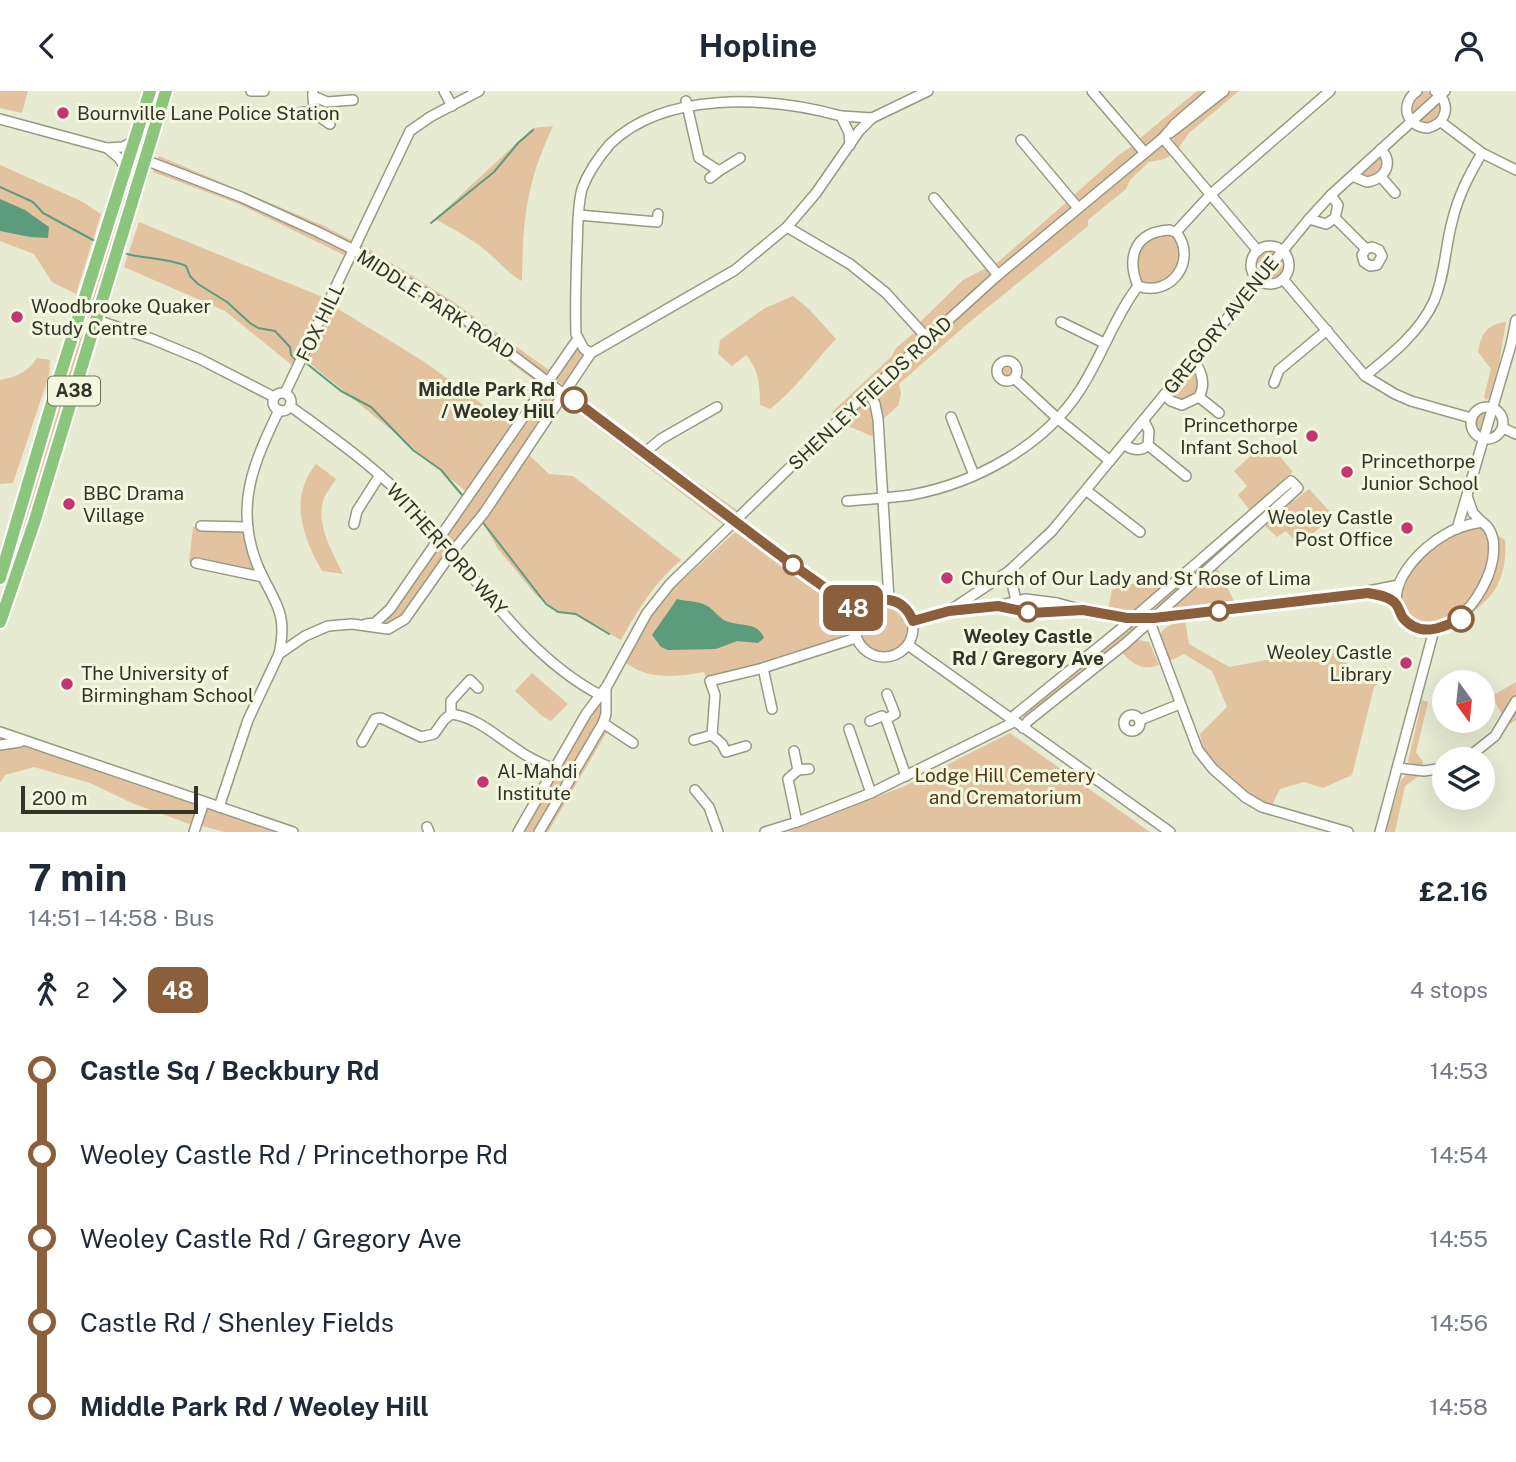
<!DOCTYPE html>
<html lang="en">
<head>
<meta charset="utf-8">
<style>
  body { margin:0; font-family:"Public Sans",sans-serif; background:#f6f6f7; color:#1f2937; height:100vh; display:flex; flex-direction:column; font-size:26px; white-space:nowrap }
  * { box-sizing:border-box; margin:0 }
  p { font-size:23px; color:#747a83 }
  .icon { flex:none; width:38px; height:38px; fill:none; stroke:currentColor; stroke-width:2; stroke-linecap:round; stroke-linejoin:round }
  .map { position:relative; height:741px; overflow:hidden }
  .details { display:flex; flex-direction:column; background:#fff; flex:1 }
  .details>* { flex:none }
  .badge { padding:0 14px; border-radius:10px; font-size:24px; line-height:46px }
  .needle { width:46px; rotate:165deg }
  .buttons { position:absolute; left:1432px; top:579px; display:grid; gap:14px }
  .buttons a { display:grid; place-items:center; width:63px; height:63px; border-radius:50%; background:#fff; box-shadow:0 7px 28px #0002; font-size:35px }
  .scale { position:absolute; left:21px; bottom:18px; width:177px; box-sizing:border-box; padding-left:7px; border:4px solid #32342a; border-top:0; font-size:19px; line-height:24px; white-space:nowrap; color:#32342a; -webkit-text-stroke:5px #f4f8df; paint-order:stroke }
  .map>.badge { position:absolute; translate:-50% -50%; box-shadow:0 0 0 4px #fff }
  .legs { display:flex; align-items:center; gap:10px; height:77px; padding:0 28px; font-size:23px }
  .legs p { margin-inline-start:auto }
  .overview { display:flex; align-items:center; justify-content:space-between; height:119px; padding:0 28px }
  h1 { font-size:38px; font-weight:700; line-height:52px }
  ul { padding:0 28px; list-style:none }
  li { display:flex; align-items:center; gap:24px; height:84px; font-size:26px }
  li i { display:grid; place-items:center; width:10px; height:100%; margin:0 9px; background:currentColor }
  li i::after { content:''; width:18px; height:18px; margin:-9px; border:5px solid; border-radius:50%; background:#fff }
  li p { margin-inline-start:auto }
  li:first-child i { background:linear-gradient(#0000 50%,currentColor 0) }
  li:last-child i { background:linear-gradient(currentColor 50%,#0000 0) }
  header { display:flex; justify-content:space-between; align-items:center; height:91px; padding:0 28px; background:#fff; font-size:32px; font-weight:700 }
  .map>svg:first-child { display:block }
</style>
</head>
<body>
<header><svg class="icon" aria-label="back" viewBox="0 0 24 24"><path d="M15 5l-7 7 7 7"/></svg>Hopline<svg class="icon" aria-label="person" viewBox="0 0 24 24"><circle cx="12" cy="8" r="4"/><path d="M4 21q1-7 8-7t8 7"/></svg></header>
<div class="map">
<svg width="1516" height="741" viewBox="0 0 1516 741">
  <rect width="100%" height="100%" fill="#e6ebd2"/>
  <g fill="#e3c29f">
    <path d="M0,0H28L22,22L0,17Z"/>
    <path d="M1197,0H1209L1146,55H1143L1139,48Z"/>
    <path d="M1231,0H1239L1189,42L1178,58L1172,51L1176,44Z"/>
    <path d="M1426,0L1436,4L1413,25L1410,12L1420,1Z"/>
    <path d="M157,5L159,10L97,213L86,210L152,6Z"/>
    <path d="M1438,12L1440,16V26L1431,33L1419,29Z"/>
    <path d="M553,35C526,93 523,127 522,190C509,183 503,175 492,165C475,149 455,139 435,128L533,37Z"/>
    <path d="M1134,54L1139,60L1079,111L1073,105L1120,63Z"/>
    <path d="M1163,55L1172,63L1165,68L1149,71L1130,89L1126,98L1088,129V135L966,234L899,293L901,303L898,315L882,329L876,347L846,334L832,321L892,265L896,257L915,241L920,231L963,189L998,171L1068,110L1072,115L1071,118L1031,159L1159,56Z"/>
    <path d="M1382,64L1384,70L1380,85L1365,87L1362,83Z"/>
    <path d="M159,65L322,134L353,150L351,156L156,70Z"/>
    <path d="M0,74L81,110L101,123L76,203L52,191L34,163L0,150Z"/>
    <path d="M155,74L244,110L351,159L348,166L239,113L153,81Z"/>
    <path d="M139,131L325,207L293,275L225,220L124,176Z"/>
    <path d="M1168,142L1174,144C1176,148 1180,154 1181,159C1182,182 1162,199 1140,192C1128,163 1140,150 1168,142Z"/>
    <path d="M361,153L452,210L549,279L545,283L357,159Z"/>
    <path d="M1272,156L1280,159L1258,185C1247,172 1255,157 1272,156Z"/>
    <path d="M1280,163L1286,172L1284,184C1277,191 1269,193 1261,187Z"/>
    <path d="M356,164L451,220L543,288L539,293L450,226L354,168Z"/>
    <path d="M793,205L809,218L836,248C814,271 795,299 770,318L760,314C760,296 759,278 746,264L732,275L718,263L720,249L765,217Z"/>
    <path d="M332,214L426,272L512,335L468,402L307,270Z"/>
    <path d="M1506,231L1499,273L1489,307L1486,309L1484,306L1491,278L1478,261C1481,243 1487,233 1506,231Z"/>
    <path d="M77,241L86,244L16,469L10,464Z"/>
    <path d="M577,254L588,263L565,295L554,288Z"/>
    <path d="M37,267L50,269L49,284L13,392L0,393V289C16,286 28,281 37,267Z"/>
    <path d="M1193,270L1202,300L1188,312L1166,303Z"/>
    <circle cx="1006" cy="279" r="8"/>
    <path d="M570,295L645,354L643,356L567,301Z"/>
    <path d="M549,296L561,303L453,458L443,448Z"/>
    <path d="M564,305L723,425L725,430L722,433L562,310Z"/>
    <path d="M1481,318L1489,320L1483,344L1474,340L1471,332L1475,321Z"/>
    <path d="M1267,350L1293,381L1271,400L1274,404L1252,422L1238,404L1247,395L1234,380Z"/>
    <path d="M654,361L737,419L733,424L652,365Z"/>
    <path d="M527,362L549,383L573,385L681,469C655,491 638,518 621,549L574,524L556,520L536,504L498,458L482,430Z"/>
    <path d="M316,373L336,388C332,394 327,401 324,407C315,434 332,460 343,483L322,480C303,446 288,408 316,373Z"/>
    <path d="M1309,398L1334,425L1299,454L1286,440L1277,446L1263,433L1293,408L1295,409Z"/>
    <path d="M1272,408L1277,414L1155,524L1146,521Z"/>
    <path d="M1481,433L1505,449C1508,489 1491,515 1454,530C1448,532 1440,538 1433,538C1427,538 1418,535 1412,534L1400,515C1404,488 1419,462 1444,446C1454,440 1470,437 1481,433Z"/>
    <path d="M193,436L244,437L259,484L189,471Z"/>
    <path d="M735,441L858,526L854,543L722,587L706,586L704,581C677,586 648,589 626,572L649,526L673,498Z"/>
    <path d="M440,450L451,461L405,526L386,535L384,529Z"/>
    <path d="M1217,476L1236,514L1161,524Z"/>
    <path d="M1158,485L1166,494L1138,520L1108,519L1112,499Z"/>
    <circle cx="884" cy="537" r="24"/>
    <path d="M1185,529L1189,553L1229,576L1338,556L1339,564L1361,589H1371L1385,576L1390,582L1374,596L1352,684L1323,697L1304,691L1280,698L1272,714C1241,707 1205,675 1200,643L1227,616L1212,580L1184,563L1167,571C1159,543 1154,538 1185,529Z"/>
    <path d="M1130,533L1139,536L1027,627L1022,624Z"/>
    <path d="M1139,549L1149,551L1159,574C1143,580 1133,574 1122,561Z"/>
    <path d="M532,582L568,613L551,630L542,625L515,600Z"/>
    <path d="M1516,591V629L1508,634L1492,605Z"/>
    <path d="M1422,609L1428,611L1416,661L1423,671L1422,676L1411,675L1408,671Z"/>
    <path d="M602,612C602,640 572,677 558,701H551L549,696C560,677 586,620 602,612Z"/>
    <path d="M602,639H608L548,741H543Z"/>
    <path d="M1010,642L1150,741H788L907,694Z"/>
    <path d="M20,653L136,694L201,713L195,735L132,712L90,692L34,676L5,684L0,692V660L6,656Z"/>
    <path d="M1406,684H1420L1405,695L1395,741H1385L1401,689Z"/>
    <path d="M544,703L550,704L552,710L535,741H521Z"/>
    <path d="M205,716L287,741H224L199,734Z"/>
  </g>
  <g fill="#5d9b7d">
    <path d="M0,108L25,119L49,136L48,147L30,146L0,140Z"/>
    <path d="M677,508C688,511 698,509 709,516C715,520 719,527 726,530C740,536 758,530 764,547L758,552L737,550L716,558L668,559L661,556L652,544Z"/>
  </g>
  <g fill="none" stroke-linecap="round" stroke-linejoin="round">
    <g stroke="#5d9b7d" stroke-width="2">
      <path d="M0,96L33,111L43,122L93,149"/>
      <path d="M431,132L494,81L518,52L533,39"/>
      <path d="M127,163C146,168 168,167 186,175L190,185L198,193L227,211L250,232L258,237L275,240L290,256L291,264L295,268"/>
      <path d="M306,272L341,300L371,316L413,359L441,379L462,404"/>
      <path d="M481,429L546,513L558,521L576,523L609,543"/>
    </g>
    <defs>
      <g id="minor">
        <path d="M251,0H264"/>
        <path d="M444,0L452,15"/>
        <path d="M1092,0L1145,62"/>
        <path d="M1417,0C1399,13 1406,36 1428,37C1447,32 1452,12 1435,0"/>
        <path d="M313,2L314,22L330,33"/>
        <path d="M313,5L327,11L353,9"/>
        <path d="M686,10L699,67L719,80L740,67"/>
        <path d="M282,24L314,20"/>
        <path d="M841,25L872,27"/>
        <path d="M0,28L107,57L123,56L134,50"/>
        <path d="M1441,31L1482,62L1516,79"/>
        <path d="M1170,42L1224,0"/>
        <path d="M1163,47L1258,160"/>
        <path d="M1021,49L1078,117"/>
        <path d="M107,57L119,67L126,78"/>
        <path d="M145,69L241,106L320,142L354,159L454,220L643,363L734,428L793,474L859,521"/>
        <path d="M1352,85L1367,91C1385,88 1394,73 1381,58"/>
        <path d="M1381,86L1395,102"/>
        <path d="M710,87L719,80"/>
        <path d="M934,107L998,184"/>
        <path d="M579,124L657,131L658,123"/>
        <path d="M1335,127L1366,158L1372,156L1379,159L1382,165L1377,174L1370,175L1364,171L1362,164L1366,158"/>
        <path d="M1309,128L1326,133L1335,127L1338,114L1331,104"/>
        <path d="M787,136L850,173L886,202L928,248"/>
        <path d="M1169,139L1176,141C1198,168 1172,207 1138,195C1126,166 1135,141 1169,139Z"/>
        <path d="M1176,141L1211,103L1330,0"/>
        <circle cx="1270" cy="174" r="19"/>
        <path d="M1283,188L1365,285L1395,303L1411,310L1471,327"/>
        <path d="M94,228L152,248L200,268L274,306"/>
        <path d="M1061,231L1104,252"/>
        <path d="M591,262L584,258L576,243C575,214 576,186 577,157C578,138 577,117 582,98C588,81 598,67 610,53C665,0 767,5 841,25L849,42L850,54"/>
        <circle cx="1007" cy="280" r="10"/>
        <path d="M1365,285C1391,264 1420,241 1434,210C1445,184 1445,157 1452,131C1458,105 1469,84 1482,62"/>
        <path d="M1015,288L1057,327L1110,370"/>
        <path d="M1274,292L1279,279L1327,239"/>
        <path d="M869,301L875,313L878,328L889,508"/>
        <path d="M285,302L410,40L430,26L479,0"/>
        <circle cx="282" cy="311" r="9"/>
        <path d="M1165,304L1171,310L1182,314L1199,306C1206,293 1202,281 1194,270"/>
        <path d="M1199,306L1219,322"/>
        <path d="M290,315C332,346 377,377 413,416C473,480 522,563 600,604"/>
        <circle cx="1487" cy="332" r="16"/>
        <path d="M279,319C254,371 234,415 257,473C272,510 289,518 279,563"/>
        <path d="M951,326L974,384"/>
        <path d="M1503,337L1516,343"/>
        <path d="M1125,354C1132,359 1141,361 1148,354L1149,340L1144,330"/>
        <path d="M1148,354L1186,385"/>
        <path d="M643,363L661,348L717,316"/>
        <path d="M1087,400L1140,441"/>
        <path d="M1467,405L1473,422L1482,431"/>
        <path d="M847,410C868,408 890,407 911,404C976,392 1044,355 1080,299C1102,265 1114,227 1138,195"/>
        <path d="M1482,431C1516,454 1470,546 1422,539C1413,538 1406,531 1401,524C1383,494 1422,456 1446,443C1457,436 1469,433 1482,431Z"/>
        <path d="M354,433L357,420L380,384"/>
        <path d="M201,435L248,436"/>
        <path d="M1457,438L1511,254L1516,229"/>
        <path d="M196,472L263,486"/>
        <path d="M1009,480L1016,509"/>
        <circle cx="884" cy="537" r="29"/>
        <path d="M998,515L1031,522L1074,520"/>
        <path d="M949,520L1009,480L1052,440L1309,128L1331,104L1445,0"/>
        <path d="M1155,527L1338,506L1399,494"/>
        <path d="M913,530L949,520L998,515L1025,508L1057,512L1083,519L1137,527"/>
        <path d="M1150,531L1198,659L1213,678L1245,706L1262,716L1348,741"/>
        <path d="M366,533L375,532L390,518L577,249"/>
        <path d="M908,554L1170,741"/>
        <path d="M763,577L772,618"/>
        <path d="M887,603L895,623L886,628L906,685"/>
        <path d="M451,623V610L470,589L478,597"/>
        <circle cx="1132" cy="632" r="8"/>
        <path d="M1010,628L1122,537L1291,390L1298,397L1126,552L1028,630L1023,637"/>
        <path d="M1140,629L1180,613"/>
        <path d="M870,630L882,625L886,628"/>
        <path d="M603,632L633,652"/>
        <path d="M849,638L871,702"/>
        <path d="M0,641L293,741"/>
        <path d="M694,649L712,644"/>
        <path d="M362,651L375,628L381,627L421,646L434,643L444,629L451,623C476,626 495,644 515,657C527,666 542,673 555,678"/>
        <path d="M0,654L20,651"/>
        <path d="M746,655L726,661L722,653L712,644L715,604L710,590L763,577L856,547"/>
        <path d="M794,660L798,679L788,688L797,731"/>
        <path d="M1466,668L1495,645L1516,610"/>
        <path d="M1398,677L1424,680L1444,677"/>
        <path d="M798,679L809,678"/>
        <path d="M695,699L709,716L718,741"/>
        <path d="M219,716L248,629L279,563L305,545L328,535L352,533L388,538L405,528L453,460L484,422L591,262L735,179L787,136L816,102L859,40L872,27L928,0"/>
        <path d="M427,736L429,741"/>
        <path d="M194,741L204,711"/>
        <path d="M518,741L586,623L607,595L647,522L670,493L849,319L998,184L1163,47L1175,33L1213,0"/>
        <path d="M539,741L603,632L606,623V597"/>
        <path d="M765,741L797,731L871,702L1014,631"/>
        <path d="M1380,741L1434,539"/>
      </g>
      <g id="highway">
        <path d="M0,487L59,288L150,0"/>
        <path d="M0,531L34,432L166,0"/>
      </g>
    </defs>
    <use href="#minor" stroke="#969a83" stroke-width="12"/>
    <use href="#highway" stroke="#fff" stroke-width="16"/>
    <use href="#minor" stroke="#fff" stroke-width="9"/>
    <use href="#highway" stroke="#8cc67d" stroke-width="12"/>
  </g>
  <g fill="none" stroke-linecap="round" stroke-linejoin="round">
    <defs>
      <path id="line-1" d="M574,309L793,474L859,521C877,502 903,505 913,530L949,520L998,515L1031,522L1083,519L1127,527H1154L1368,502C1377,504 1389,505 1395,512C1399,516 1400,523 1403,527C1420,547 1442,537 1461,528"/>
    </defs>
    <use href="#line-1" stroke="#fff" stroke-width="16"/>
    <use href="#line-1" stroke="#8b5e3c" stroke-width="10"/>
  </g>
  <g fill="#c23770" stroke="#f4f8df" stroke-width="2.5">
    <circle cx="63" cy="22" r="7"/>
    <circle cx="17" cy="226" r="7"/>
    <circle cx="1312" cy="345" r="7"/>
    <circle cx="1347" cy="381" r="7"/>
    <circle cx="69" cy="413" r="7"/>
    <circle cx="1407" cy="437" r="7"/>
    <circle cx="947" cy="487" r="7"/>
    <circle cx="1406" cy="572" r="7"/>
    <circle cx="67" cy="593" r="7"/>
    <circle cx="483" cy="691" r="7"/>
  </g>
  <g fill="#fff" stroke="#8b5e3c" stroke-width="3.5">
    <circle cx="574" cy="309" r="12"/>
    <circle cx="793" cy="474" r="9"/>
    <circle cx="1219" cy="520" r="9"/>
    <circle cx="1028" cy="521" r="9"/>
    <circle cx="1461" cy="528" r="12"/>
  </g>
  <g text-anchor="middle" stroke-width="6" stroke-linejoin="round" paint-order="stroke">
    <rect fill="#f4f8df" stroke="#6c6f60" stroke-width="2" x="48" y="285.5" width="52" height="29" rx="5"/>
    <g font-size="18" font-weight="bold" fill="#32342a">
      <text x="74" y="306">A38</text>
    </g>
    <g font-size="19" fill="#32342a" stroke="#f4f8df" text-anchor="start">
      <text x="77" y="29">Bournville Lane Police Station</text>
      <text x="31" y="222">Woodbrooke Quaker<tspan x="31" dy="22">Study Centre</tspan></text>
      <text x="1298" y="341" text-anchor="end">Princethorpe<tspan x="1298" dy="22">Infant School</tspan></text>
      <text x="1361" y="377">Princethorpe<tspan x="1361" dy="22">Junior School</tspan></text>
      <text x="83" y="409">BBC Drama<tspan x="83" dy="22">Village</tspan></text>
      <text x="1393" y="433" text-anchor="end">Weoley Castle<tspan x="1393" dy="22">Post Office</tspan></text>
      <text x="961" y="494">Church of Our Lady and St Rose of Lima</text>
      <text x="1392" y="568" text-anchor="end">Weoley Castle<tspan x="1392" dy="22">Library</tspan></text>
      <text x="81" y="589">The University of<tspan x="81" dy="22">Birmingham School</tspan></text>
      <text x="497" y="687">Al-Mahdi<tspan x="497" dy="22">Institute</tspan></text>
    </g>
    <g font-size="19" fill="#32342a" stroke="#f4f8df">
      <text transform="translate(436 213) rotate(33)" y="7">MIDDLE PARK ROAD</text>
      <text transform="translate(320 231) rotate(-64)" y="7">FOX HILL</text>
      <text transform="translate(1221 234) rotate(-51)" y="7">GREGORY AVENUE</text>
      <text transform="translate(870 302) rotate(-43)" y="7">SHENLEY FIELDS ROAD</text>
      <text transform="translate(447 458) rotate(48)" y="7">WITHERFORD WAY</text>
    </g>
    <g font-size="19" font-weight="bold" fill="#32342a" stroke="#f4f8df" text-anchor="end">
      <text x="555" y="305">Middle Park Rd<tspan x="555" dy="22">/ Weoley Hill</tspan></text>
      <text x="1028" y="552" text-anchor="middle">Weoley Castle<tspan x="1028" dy="22">Rd / Gregory Ave</tspan></text>
    </g>
    <g font-size="19" fill="#543813" stroke="#f4f8df">
      <text x="1005" y="691">Lodge Hill Cemetery<tspan x="1005" dy="22">and Crematorium</tspan></text>
    </g>
  </g>
</svg>
<div class="buttons">
<a><svg class="needle" viewBox="-14 -14 28 28"><path d="M0-13l5 13h-10z" fill="#e53935"/><path d="M0 13l5-13h-10z" fill="#747a83"/></svg></a>
<a><svg class="icon" aria-label="layers" viewBox="0 0 24 24"><path d="M12 4l9 5-9 5-9-5zM3 14l9 5 9-5"/></svg></a>
</div>
<div class="scale">200 m</div>
<b class="badge" style="left:853px;top:517px;background:#8b5e3c;color:#fff">48</b>
</div>
<section class="details">
<div class="overview"><div><h1>7 min</h1><p>14:51 – 14:58 · Bus</p></div><b>£2.16</b></div>
<div class="legs"><svg class="icon" aria-label="walk" viewBox="0 0 24 24"><circle cx="13" cy="4" r="2"/><path d="M13 8l-2 6 4 7M11 14l-3 7M7 12l3-4h3l4 4"/></svg>2<svg class="icon" aria-label="forward" viewBox="0 0 24 24"><path d="M9 5l7 7-7 7"/></svg><b class="badge" style="background:#8b5e3c;color:#fff">48</b><p>4 stops</p></div>
<ul>
<li><i style="color:#8b5e3c"></i><b>Castle Sq / Beckbury Rd</b><p>14:53</p></li>
<li><i style="color:#8b5e3c"></i><span>Weoley Castle Rd / Princethorpe Rd</span><p>14:54</p></li>
<li><i style="color:#8b5e3c"></i><span>Weoley Castle Rd / Gregory Ave</span><p>14:55</p></li>
<li><i style="color:#8b5e3c"></i><span>Castle Rd / Shenley Fields</span><p>14:56</p></li>
<li><i style="color:#8b5e3c"></i><b>Middle Park Rd / Weoley Hill</b><p>14:58</p></li>
</ul>
</section>
</body>
</html>
